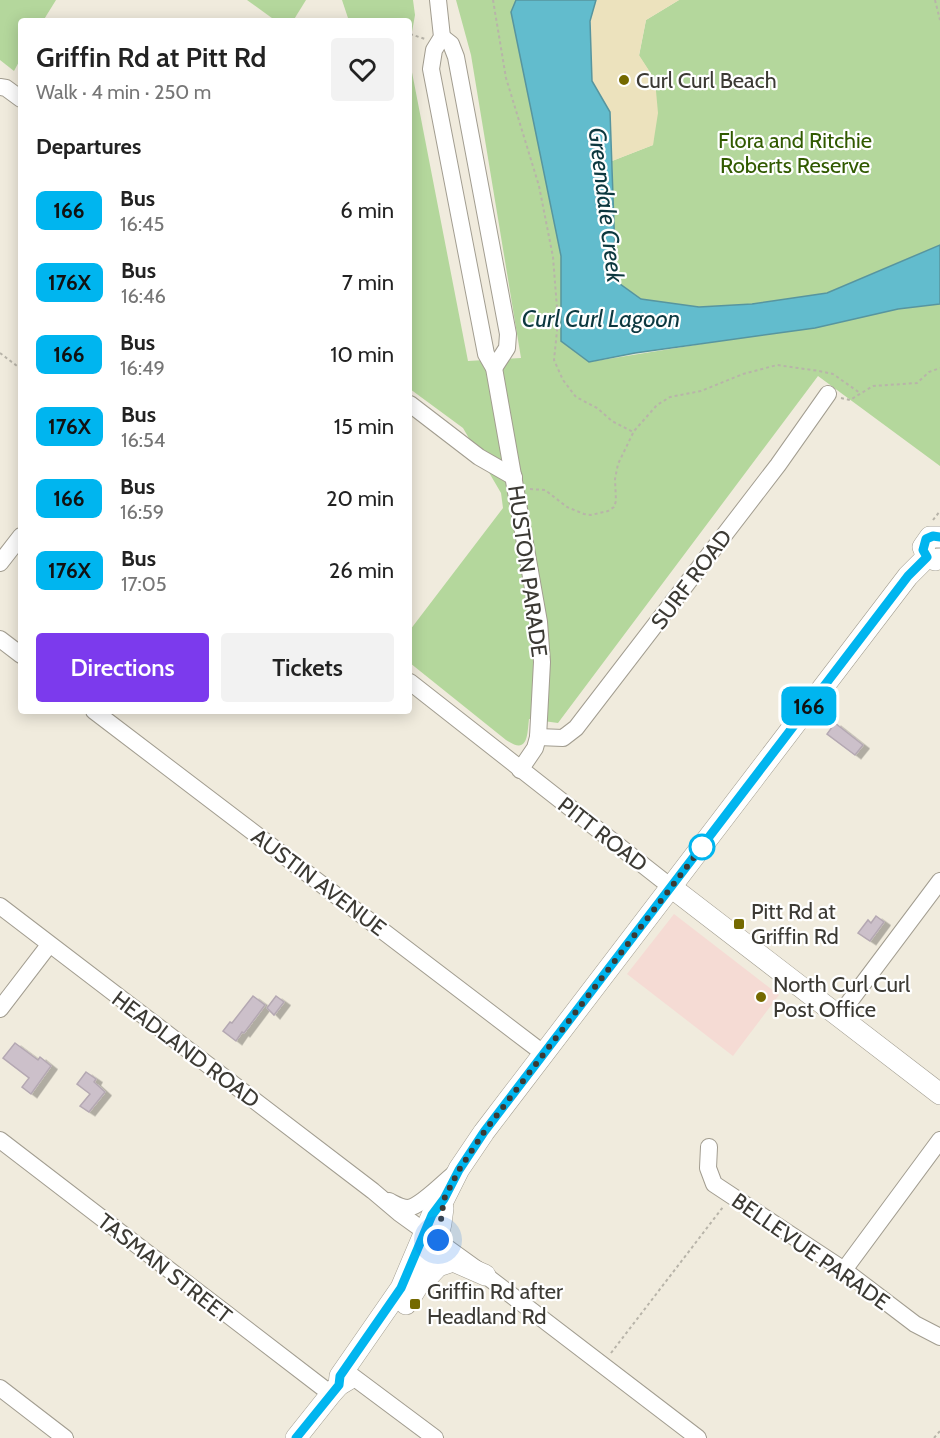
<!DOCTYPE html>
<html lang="en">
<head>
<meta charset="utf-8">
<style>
  body { margin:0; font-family:Cabin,sans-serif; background:#f2f2f2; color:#222; height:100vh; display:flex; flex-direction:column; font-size:22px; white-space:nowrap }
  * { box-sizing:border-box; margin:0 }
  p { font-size:20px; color:#767676 }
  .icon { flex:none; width:33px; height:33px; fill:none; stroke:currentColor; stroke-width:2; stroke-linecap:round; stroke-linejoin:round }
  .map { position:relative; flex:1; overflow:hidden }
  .drawer { position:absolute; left:18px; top:18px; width:394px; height:696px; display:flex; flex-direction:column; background:#fff; border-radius:6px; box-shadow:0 3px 15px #0003 }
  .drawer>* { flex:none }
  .badge { padding:0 12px; border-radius:9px; font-size:21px; line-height:39px }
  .you { position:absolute; width:30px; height:30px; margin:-15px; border:4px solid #fff; border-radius:50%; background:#1a73e8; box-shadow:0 0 0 9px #1a73e833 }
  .map>.badge { position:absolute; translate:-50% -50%; box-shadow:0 0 0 3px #fff }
  h2 { padding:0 18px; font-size:22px; line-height:54px }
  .round { display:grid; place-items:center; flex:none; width:63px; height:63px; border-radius:6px; background:#f2f2f2 }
  .summary { display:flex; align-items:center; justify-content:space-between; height:102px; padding:0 18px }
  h1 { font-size:28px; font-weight:600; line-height:45px }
  .cta { display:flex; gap:12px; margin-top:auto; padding:12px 18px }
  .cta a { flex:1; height:69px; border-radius:6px; background:#7c3aed; color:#fff; font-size:24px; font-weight:600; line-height:69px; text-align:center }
  .cta a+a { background:#f2f2f2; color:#222 }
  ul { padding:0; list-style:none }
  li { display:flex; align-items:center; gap:18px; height:72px; padding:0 18px }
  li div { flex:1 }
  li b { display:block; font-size:22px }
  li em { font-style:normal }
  li .badge { min-width:66px; font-weight:700; text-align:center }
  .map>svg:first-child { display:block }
</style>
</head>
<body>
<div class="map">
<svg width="940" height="1438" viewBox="0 0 940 1438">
  <defs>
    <filter id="shadow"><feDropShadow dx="6" dy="3.5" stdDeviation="0" flood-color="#0004"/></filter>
  </defs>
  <rect width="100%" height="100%" fill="#f0ebdd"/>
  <path fill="#f5dbd4" d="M674,914L779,995L733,1056L627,974Z"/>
  <g fill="#b4d79c">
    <path d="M0,0H56L43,21H21V58L14,71L0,60Z"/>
    <path d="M247,0H306L293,21H276Z"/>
    <path d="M342,0H413L415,15L410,43V21H349Z"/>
    <path d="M456,0H516L512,12L561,256V341L589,362L720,341L898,309L940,304V466L818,376L558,723L529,719C527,736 528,755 506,740L410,663V630L503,508L501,493L463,428L410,389V62L468,361L521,358L471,55Z"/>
    <path d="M679,0H940V245L827,293L752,304L699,307L641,299L616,281L612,161L653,145L655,80L639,56L646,20Z"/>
  </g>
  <path fill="#ece2bd" d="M596,0H679L646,20L639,55L655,80L658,113L653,145L612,161L610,112L592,81L590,21Z"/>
  <path fill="#62bccd" stroke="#57959f" stroke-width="1.5" d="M516,0H596L590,21L592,81L610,112L616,281L641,299L699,307L752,304L827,293L940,245V304L898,309L815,328L635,353L589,362L561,341V256L511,12Z"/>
  <g fill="#ccc0ca" stroke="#b4a8b2" stroke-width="1.5" filter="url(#shadow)">
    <path d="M835,723L863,745L855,755L827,734Z"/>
    <path d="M876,916L884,922L870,941L858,933L868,920L871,923Z"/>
    <path d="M253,996L265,1005L244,1033L242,1032L236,1041L223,1031L230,1022L232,1023Z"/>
    <path d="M276,996L284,1002L274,1015L267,1008Z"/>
    <path d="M15,1043L38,1060L40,1057L51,1066L31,1094L22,1087L29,1078L3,1058Z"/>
    <path d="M86,1072L96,1079L94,1082L105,1092L89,1112L80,1106L90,1094L77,1084Z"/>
  </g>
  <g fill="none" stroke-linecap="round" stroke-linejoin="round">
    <defs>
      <g id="minor">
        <path d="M438,0L442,37L434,50L431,69L486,354L494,368L539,622L542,662L538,737L535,748L520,770"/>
        <path d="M442,37L451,44L456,57L508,334L507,348L494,368"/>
        <path d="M0,87L6,88L21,99"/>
        <path d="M410,404L479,457L514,477"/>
        <path d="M0,563L21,536"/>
        <path d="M0,639L21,655"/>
        <path d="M410,682L671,887"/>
        <path d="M94,711L543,1053"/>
        <path d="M538,737L563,738L576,728L778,465L828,394"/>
        <path d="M0,906L373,1191L399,1213L485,1275L698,1438"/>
        <path d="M0,1009L49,945"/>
        <path d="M838,1017L940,881"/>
        <path d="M0,1140L331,1394"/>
        <path d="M709,1147L708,1168L714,1184L844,1270L915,1324L940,1337"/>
        <path d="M389,1201C395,1204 401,1208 408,1208C420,1207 444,1182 455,1173"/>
        <path d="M844,1270L940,1140"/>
        <path d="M344,1370L435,1438"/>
        <path d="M0,1388L65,1438"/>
      </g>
      <g id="major">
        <path d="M939,559L935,560L927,557L923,547L930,537H940"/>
        <path d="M671,887L940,1094"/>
        <path d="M424,1281L438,1266L453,1261L485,1275"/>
        <path d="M406,1304C426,1276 440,1243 443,1208"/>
        <path d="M339,1385L340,1376L401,1288L432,1215L444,1199L459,1169L484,1132L908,576L927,557"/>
        <path d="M296,1438L331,1394L339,1385L349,1379"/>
      </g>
    </defs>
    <use href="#minor" stroke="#a29d90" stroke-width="18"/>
    <use href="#major" stroke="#a29d90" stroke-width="22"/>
    <g stroke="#b8b4a9" stroke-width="2" stroke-dasharray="3 3" stroke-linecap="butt">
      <path d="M493,0L506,78L539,186L553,257L558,321L554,360L563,380L576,397L597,408L612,421L633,432"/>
      <path d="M935,0L940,20"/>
      <path d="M410,34L425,39"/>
      <path d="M0,353L21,369"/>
      <path d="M841,398L850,400L873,386L917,383L929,372L940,368"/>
      <path d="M530,489L545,490L567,507L584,514L591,515L608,511L614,507L616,501L615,479L618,464L634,431L657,405L670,397L701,391L743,374L777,365L819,371L833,374L860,393"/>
      <path d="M933,520L940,511"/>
      <path d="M611,1353L723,1207"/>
      <path d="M934,1438L940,1431"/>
    </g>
    <use href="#minor" stroke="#fff" stroke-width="16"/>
    <use href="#major" stroke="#fff" stroke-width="21"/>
  </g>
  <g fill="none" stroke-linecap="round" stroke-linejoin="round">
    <defs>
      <path id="line" d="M296,1438L339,1385L340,1376L401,1288L432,1215L444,1199L459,1170L484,1132L908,576L927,557L923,550L926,539L933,536L940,537"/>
    </defs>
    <use href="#line" stroke="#fff" stroke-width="14"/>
    <use href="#line" stroke="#00b5ef" stroke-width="9"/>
    <path stroke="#3c3a34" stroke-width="6" stroke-dasharray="0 10.8" d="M438,1240L444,1199L459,1170L484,1132L702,847"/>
  </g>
  <g fill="#746900" stroke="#fff" stroke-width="2">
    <circle cx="624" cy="80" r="6"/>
    <rect x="733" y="918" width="12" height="12" rx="3"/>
    <circle cx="761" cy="997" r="6"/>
    <rect x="409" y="1298" width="12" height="12" rx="3"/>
  </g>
  <circle fill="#fff" stroke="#00b5ef" stroke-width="3" cx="702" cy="847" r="12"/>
  <g text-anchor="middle" stroke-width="4.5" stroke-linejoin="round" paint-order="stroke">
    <g font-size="22" fill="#3c3a34" stroke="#fff" text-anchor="start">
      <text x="636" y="88">Curl Curl Beach</text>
      <text x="751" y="919">Pitt Rd at<tspan x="751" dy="25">Griffin Rd</tspan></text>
      <text x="773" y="992">North Curl Curl<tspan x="773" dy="25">Post Office</tspan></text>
      <text x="427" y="1299">Griffin Rd after<tspan x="427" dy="25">Headland Rd</tspan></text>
    </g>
    <g font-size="22" fill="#315a00" stroke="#fff">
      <text x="795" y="148">Flora and Ritchie<tspan x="795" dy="25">Roberts Reserve</tspan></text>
    </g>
    <g font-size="22" fill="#3c3a34" stroke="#fff">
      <text transform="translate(528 571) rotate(82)" y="8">HUSTON PARADE</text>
      <text transform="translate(691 579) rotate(-53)" y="8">SURF ROAD</text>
      <text transform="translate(603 834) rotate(38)" y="8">PITT ROAD</text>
      <text transform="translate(319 882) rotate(37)" y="8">AUSTIN AVENUE</text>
      <text transform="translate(186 1049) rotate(37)" y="8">HEADLAND ROAD</text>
      <text transform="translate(811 1251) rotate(35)" y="8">BELLEVUE PARADE</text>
      <text transform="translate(165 1268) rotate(38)" y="8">TASMAN STREET</text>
    </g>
    <g font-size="24" font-style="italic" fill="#0c383f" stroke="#fff">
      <text transform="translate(606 205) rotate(83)" y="8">Greendale Creek</text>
      <text x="601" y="327">Curl Curl Lagoon</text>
    </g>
  </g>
</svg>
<div class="you" style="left:438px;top:1240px"></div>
<b class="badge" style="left:809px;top:706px;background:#00b5ef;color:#111">166</b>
<section class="drawer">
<div class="summary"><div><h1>Griffin Rd at Pitt Rd</h1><p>Walk · 4 min · 250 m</p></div><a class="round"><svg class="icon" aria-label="heart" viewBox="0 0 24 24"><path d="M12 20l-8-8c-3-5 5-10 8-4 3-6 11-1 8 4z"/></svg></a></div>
<h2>Departures</h2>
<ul>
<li><span class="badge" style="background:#00b5ef;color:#111">166</span><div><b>Bus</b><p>16:45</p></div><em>6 min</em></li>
<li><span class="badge" style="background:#00b5ef;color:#111">176X</span><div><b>Bus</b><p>16:46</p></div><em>7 min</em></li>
<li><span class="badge" style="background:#00b5ef;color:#111">166</span><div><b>Bus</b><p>16:49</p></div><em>10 min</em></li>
<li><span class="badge" style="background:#00b5ef;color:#111">176X</span><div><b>Bus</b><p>16:54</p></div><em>15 min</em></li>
<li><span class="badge" style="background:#00b5ef;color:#111">166</span><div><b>Bus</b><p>16:59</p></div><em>20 min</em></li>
<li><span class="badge" style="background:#00b5ef;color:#111">176X</span><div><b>Bus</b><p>17:05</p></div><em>26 min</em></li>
</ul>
<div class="cta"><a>Directions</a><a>Tickets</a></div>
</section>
</div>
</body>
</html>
